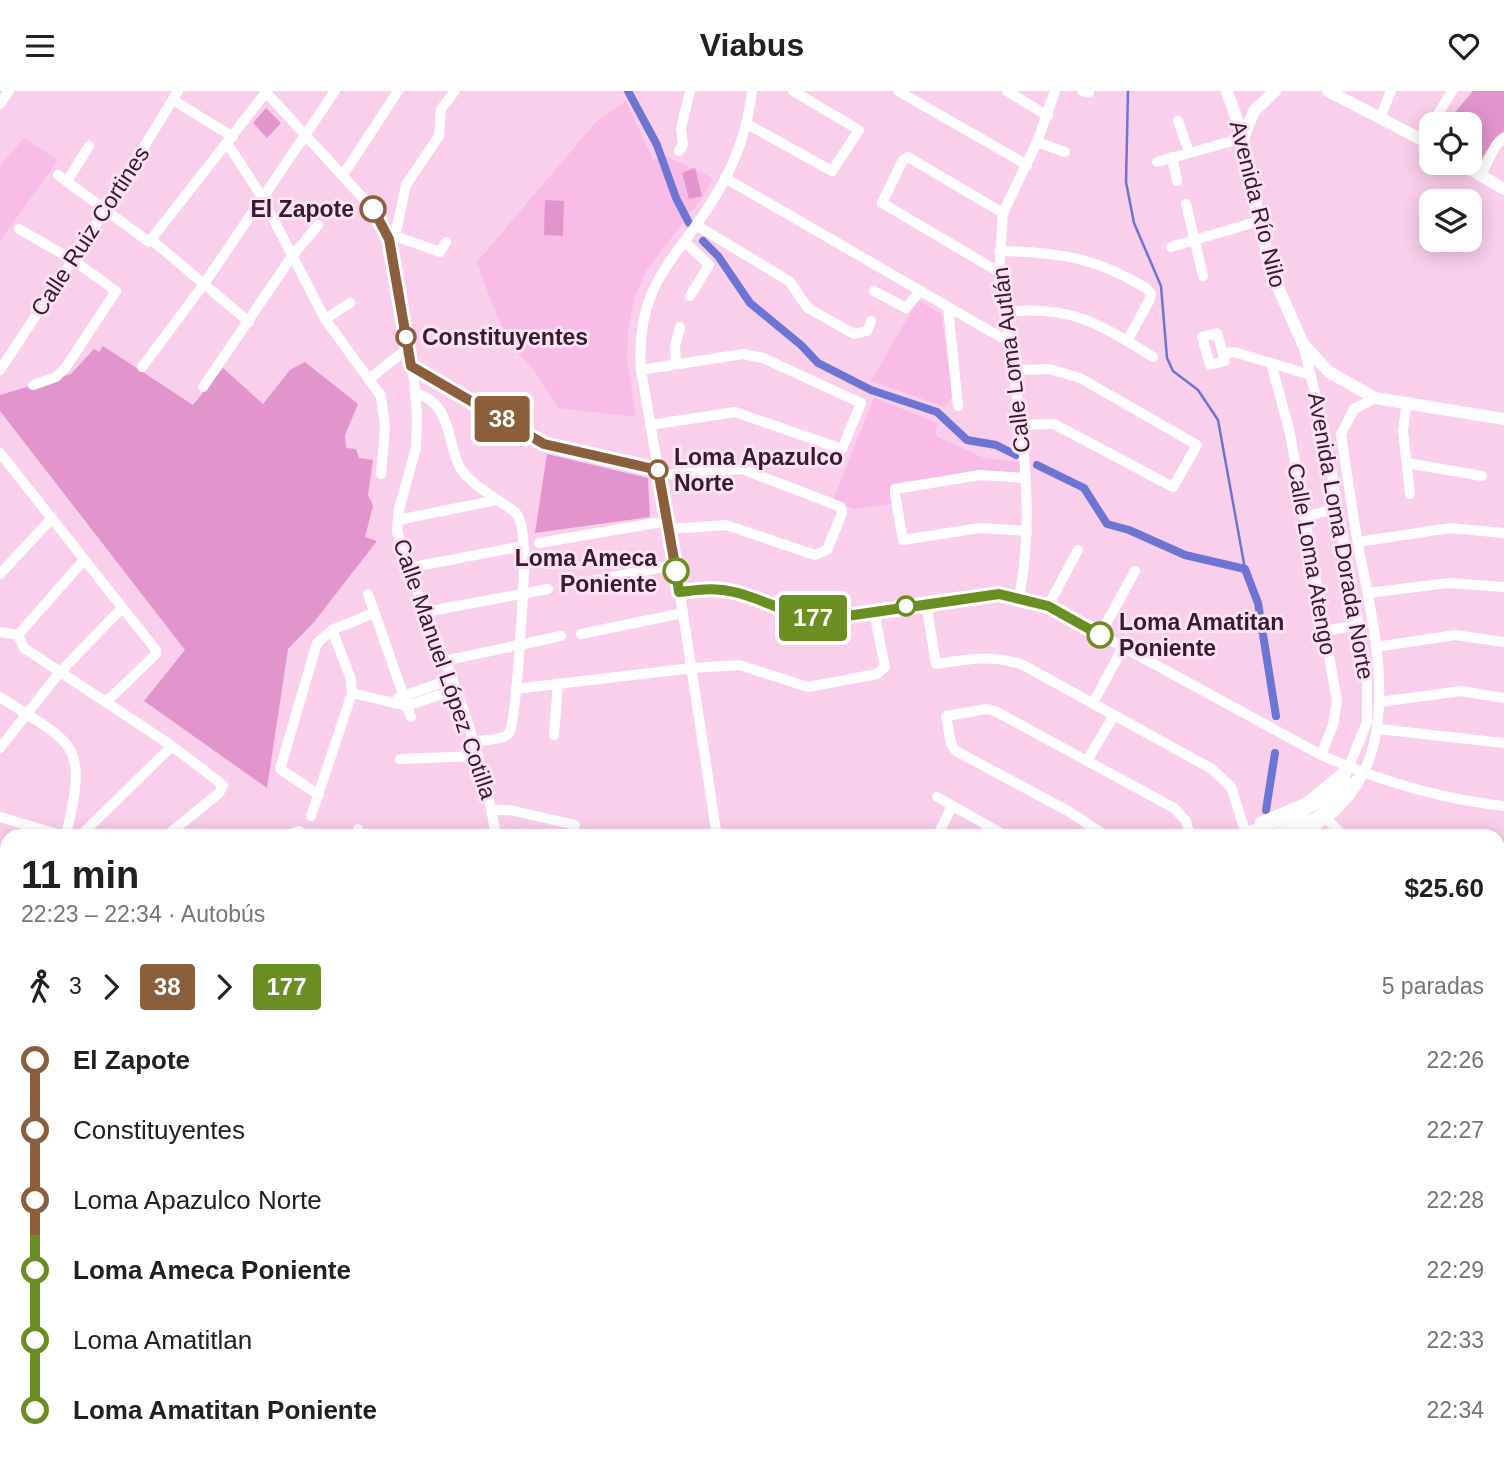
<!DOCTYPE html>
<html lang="es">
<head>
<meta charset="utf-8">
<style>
  body { margin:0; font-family:Arial,sans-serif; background:#f2f2f2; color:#202124; height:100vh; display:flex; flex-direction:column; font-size:26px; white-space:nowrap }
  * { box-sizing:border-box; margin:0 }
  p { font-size:23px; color:#757577 }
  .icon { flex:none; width:38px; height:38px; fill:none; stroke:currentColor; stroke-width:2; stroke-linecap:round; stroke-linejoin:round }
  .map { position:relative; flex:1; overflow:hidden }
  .panel { position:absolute; left:0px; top:738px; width:1505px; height:632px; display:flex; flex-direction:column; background:#fff; border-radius:21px 21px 0 0; box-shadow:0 4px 18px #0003 }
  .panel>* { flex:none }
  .badge { padding:0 14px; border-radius:5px; font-size:24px; line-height:46px }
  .tools { position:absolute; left:1419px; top:21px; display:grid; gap:14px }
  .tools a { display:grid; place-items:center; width:63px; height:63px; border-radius:14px; background:#fff; box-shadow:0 4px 18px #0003; font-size:35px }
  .map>.badge { position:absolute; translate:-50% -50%; box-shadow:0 0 0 4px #fff }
  .legs { display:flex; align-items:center; gap:10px; height:77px; padding:0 21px; font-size:23px }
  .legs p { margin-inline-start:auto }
  .headline { display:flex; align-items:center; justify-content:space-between; height:119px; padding:0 21px }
  h1 { font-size:38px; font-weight:700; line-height:52px }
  ul { padding:0 21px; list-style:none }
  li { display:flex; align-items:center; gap:24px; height:70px; font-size:26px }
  li i { display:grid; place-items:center; width:10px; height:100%; margin:0 9px; background:currentColor }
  li i::after { content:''; width:18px; height:18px; margin:-9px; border:5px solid; border-radius:50%; background:#fff }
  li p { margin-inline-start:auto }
  li:first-child i { background:linear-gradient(#0000 50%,currentColor 0) }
  li:last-child i { background:linear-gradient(currentColor 50%,#0000 0) }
  header { display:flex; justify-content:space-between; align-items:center; height:91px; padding:0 21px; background:#fff; font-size:32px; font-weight:700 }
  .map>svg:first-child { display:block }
</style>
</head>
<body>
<header><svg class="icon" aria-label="menu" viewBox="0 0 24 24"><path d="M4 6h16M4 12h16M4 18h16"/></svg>Viabus<svg class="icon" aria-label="heart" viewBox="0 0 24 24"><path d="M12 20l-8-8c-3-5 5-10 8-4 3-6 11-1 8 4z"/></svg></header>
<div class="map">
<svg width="1504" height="1369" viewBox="0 0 1504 1369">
  <rect width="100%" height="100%" fill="#f9cfec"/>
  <g fill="#f8bce6">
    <path d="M626,10L653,69L665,65L713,87L702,107L646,180L635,205L628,239L627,271L636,326L558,317L533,278L517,261L497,226L477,171L596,31Z"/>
    <path d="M24,47L58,69L0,150V75Z"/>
    <path d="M918,209L941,223L953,304L945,316L871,290Z"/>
    <path d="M874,307L938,332L935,340L938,346L984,367L1019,371L1020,384L980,380L890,395L893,413L853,418L833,409Z"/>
  </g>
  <g fill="#e195cc">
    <path d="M1473,0H1504V40L1496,46L1479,71L1470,66V33H1445Z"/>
    <path d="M266,17L281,32L267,47L253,32Z"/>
    <path d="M695,77L702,105L689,108L682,82Z"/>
    <path d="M545,109L564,110L563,145L544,144Z"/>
    <path d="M103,255L193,314L223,277L263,313L290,279L305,271L358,313L345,344L346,357L356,358L359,367L373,369L368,404L373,415L365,446L377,450L314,531L288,558L267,697L144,610L185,559L0,320V304L71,283L94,258L99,261Z"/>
    <path d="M547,363L648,387L650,426L535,442Z"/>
  </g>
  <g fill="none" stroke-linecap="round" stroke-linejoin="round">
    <path stroke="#6d75d4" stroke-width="2.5" d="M1128,0L1126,91L1134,132L1161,195L1167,267L1173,280L1198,299L1218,329L1245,478"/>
    <g stroke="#6d75d4" stroke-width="8">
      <path d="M628,0L657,54L676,107L689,132"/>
      <path d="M703,150L718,165L750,212L801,254L818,272L871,299L937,321L967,349L996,354L1016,364"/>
      <path d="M1037,374L1084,397L1107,433L1129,439L1185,464L1245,478L1258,512L1276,625"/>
      <path d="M1266,719L1275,662"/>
    </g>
    <path stroke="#6d75d4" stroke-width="14" d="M1387,1363L1388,1369"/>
    <g stroke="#fff" stroke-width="10">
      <path d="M265,0L373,118L389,148L414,289L417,326L416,357L399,418L397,440L406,471C441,560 482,651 496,746"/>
      <path d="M898,0L1027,74"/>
      <path d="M1007,0L1048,25"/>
      <path d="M1082,0L1089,2"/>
      <path d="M173,9L233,46"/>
      <path d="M0,13L9,0"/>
      <path d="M1380,27L1391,0"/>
      <path d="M1178,30L1189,61"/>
      <path d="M747,33L832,80L859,39L793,0"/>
      <path d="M1432,33L1452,0"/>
      <path d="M1037,51L1065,61"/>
      <path d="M227,52L262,106L325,228L381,305L385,336L381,383"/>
      <path d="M679,60L683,54L681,37L690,0"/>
      <path d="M1172,66L1177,90"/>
      <path d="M1157,71L1243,47"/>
      <path d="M58,84L149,151L267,0"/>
      <path d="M343,84L398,0"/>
      <path d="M1481,84L1496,54L1504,47"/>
      <path d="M725,87L1009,251"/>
      <path d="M67,90L89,55"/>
      <path d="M1186,113L1203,185"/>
      <path d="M696,134L789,190L808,217L854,243L867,240L871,230"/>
      <path d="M19,138L73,169L116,200L66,276L56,286L33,294"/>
      <path d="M395,145L440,161L446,151"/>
      <path d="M389,148L395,145L406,94L439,45L441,18L455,0"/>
      <path d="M153,150L249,231"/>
      <path d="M684,150L709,174L690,205"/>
      <path d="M1171,156L1259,130"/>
      <path d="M999,160C1058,161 1094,166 1146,197L1151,203L1149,210L1127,250"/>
      <path d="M999,181L882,112L903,69L908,66L1003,122"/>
      <path d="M874,200L906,217L920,200"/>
      <path d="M948,216L958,315"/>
      <path d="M1004,221C1071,214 1098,232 1153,266"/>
      <path d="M325,228L350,212"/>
      <path d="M1217,242L1225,270L1210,274L1202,246Z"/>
      <path d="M1223,263L1234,261L1311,284"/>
      <path d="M1271,272L1290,342L1337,610L1333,634L1321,664"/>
      <path d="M676,273L675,255L680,236"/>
      <path d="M411,275L544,353L658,379"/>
      <path d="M142,276L204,193L335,0"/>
      <path d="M0,279L106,118L178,0"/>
      <path d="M641,279L743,263L763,267L861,312L842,358L735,321L650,334"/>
      <path d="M1013,279L1049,278L1080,287L1197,354L1173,396L1054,333L1019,334"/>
      <path d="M369,288L408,257"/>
      <path d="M203,296L293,164L318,134"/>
      <path d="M415,302C454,312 446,355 461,378C473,396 499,408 516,422C523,432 523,446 524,458C525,480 517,629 509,642C505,649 482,649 473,651"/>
      <path d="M1407,312L1403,339L1410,403"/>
      <path d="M0,362L156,559V563L106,611"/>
      <path d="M1407,372L1482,385"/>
      <path d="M659,384L742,378L841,416L842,422L827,459L815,464L726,434L669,438"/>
      <path d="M1025,387L980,384L895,398V403L903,449L980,437L1027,440"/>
      <path d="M1304,426L1338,417"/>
      <path d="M398,429L497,409"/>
      <path d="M1358,451L1450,437L1504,442"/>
      <path d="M539,452L667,430"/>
      <path d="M408,477L523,455"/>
      <path d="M0,483L52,427"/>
      <path d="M577,493L674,474"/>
      <path d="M679,501C698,499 715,496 734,501C772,510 790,528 833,527C903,517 980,490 1048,515L1321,664C1380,690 1440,708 1504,715"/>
      <path d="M1368,502L1448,492L1504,496"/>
      <path d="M368,503L411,626"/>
      <path d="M1019,506C1040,405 1013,283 999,181L1003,122L1037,51L1055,0"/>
      <path d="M926,512L936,573C968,568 993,563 1023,574L1212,678L1231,696L1247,746"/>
      <path d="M1048,515L1078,459"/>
      <path d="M425,521L548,498"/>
      <path d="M1324,540L1359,534"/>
      <path d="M0,541L18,544L24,557L172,655L223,694L219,702L165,746"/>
      <path d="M581,543L683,522"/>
      <path d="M18,544L83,470"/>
      <path d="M1100,544L1135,480"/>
      <path d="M1376,556L1455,544L1504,551"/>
      <path d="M444,570L561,545"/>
      <path d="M516,598L692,577L739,574L808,596L877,583L885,576L874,521"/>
      <path d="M352,602L407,615L454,599"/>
      <path d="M0,606C76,655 88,651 66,744"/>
      <path d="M398,607L451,588"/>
      <path d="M1380,611L1461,600L1504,607"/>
      <path d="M1093,612L1123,556"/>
      <path d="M1378,638L1504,652"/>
      <path d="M554,644L558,592"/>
      <path d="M0,657L60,581L121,518"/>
      <path d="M400,668L478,665"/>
      <path d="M1087,670L1114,624"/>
      <path d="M319,704L280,678L317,552L332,539L374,522"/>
      <path d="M937,706L1008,746"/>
      <path d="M492,719H510L575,734"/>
      <path d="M311,725L352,602L351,588L332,539"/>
      <path d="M0,726L68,746"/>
      <path d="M1327,728L1344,746"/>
      <path d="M1260,731L1307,711L1349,676"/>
      <path d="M358,738V746"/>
      <path d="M79,746L172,655"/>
      <path d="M282,746L299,740L306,746"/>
      <path d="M717,746L683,522L641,279C635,187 680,169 720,97C737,68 748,33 752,0"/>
      <path d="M937,746L952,715"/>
      <path d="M1108,746L1068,720L956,660L951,653L946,625L987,618L995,620L1174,717L1186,730L1190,746"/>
      <path d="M1229,746L1296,725L1320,711L1343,690L1367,631V581L1324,339L1303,253"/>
      <path d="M1267,746L1317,726L1359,686"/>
      <path d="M1294,746C1413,695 1379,559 1359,459C1352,420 1347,381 1341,343L1354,318L1375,307"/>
      <path d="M1498,778L1504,779"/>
      <path d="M0,829L7,835"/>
      <path d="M1498,833H1504"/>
      <path d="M1498,890H1504"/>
      <path d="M1498,943H1504"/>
      <path d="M0,978L7,969"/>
      <path d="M1498,1017L1504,1013"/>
      <path d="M1498,1085L1504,1082"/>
      <path d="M1498,1165L1504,1171"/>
      <path d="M1498,1199L1504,1194"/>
      <path d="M1498,1322L1504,1328"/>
      <path d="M180,1363L183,1369"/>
      <path d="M484,1363L495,1369"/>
      <path d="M693,1363L696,1369"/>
      <path d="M922,1363L930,1369"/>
      <path d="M1003,1363L1011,1369"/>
      <path d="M1151,1363L1160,1369"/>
      <path d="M1336,1363L1342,1369"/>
      <path d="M1462,1363L1468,1369"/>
      <path d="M169,1369L171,1363"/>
      <path d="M219,1369L221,1363"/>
      <path d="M290,1369L293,1363"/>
      <path d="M352,1369L355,1363"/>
      <path d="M432,1369L435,1363"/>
      <path d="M564,1369L566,1363"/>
      <path d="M812,1369L815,1363"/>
      <path d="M1089,1369L1093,1363"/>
      <path d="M1371,1369L1372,1363"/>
      <path d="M1413,1369L1419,1363"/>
    </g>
    <g stroke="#fff" stroke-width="12">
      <path d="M1227,0L1243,47L1259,130L1273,185L1303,253L1329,281L1375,307L1504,328"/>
      <path d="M1328,0L1432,54"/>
      <path d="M1243,47L1254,20L1275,0"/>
      <path d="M1460,72L1504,98"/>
    </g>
  </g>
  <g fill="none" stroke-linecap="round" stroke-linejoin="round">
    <defs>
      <path id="line-1" d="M373,118L389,148L411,275L544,353L658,379L676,480"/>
      <path id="line-2" d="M676,480L679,501C698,499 715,496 734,501C772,510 790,528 833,527L999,503L1048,515L1100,544"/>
    </defs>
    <use href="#line-1" stroke="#fff" stroke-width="16"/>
    <use href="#line-2" stroke="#fff" stroke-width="16"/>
    <use href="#line-1" stroke="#8b5e3c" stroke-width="10"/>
    <use href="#line-2" stroke="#6b8e23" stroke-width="10"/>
  </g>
  <g fill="#fff" stroke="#8b5e3c" stroke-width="3.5">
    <circle cx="373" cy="118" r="12"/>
    <circle cx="406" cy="246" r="9"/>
    <circle cx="658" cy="379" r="9"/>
  </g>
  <g fill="#fff" stroke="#6b8e23" stroke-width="3.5">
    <circle cx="676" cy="480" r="12"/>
    <circle cx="906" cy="515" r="9"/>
    <circle cx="1100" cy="544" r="12"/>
  </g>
  <g text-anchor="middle" stroke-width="6" stroke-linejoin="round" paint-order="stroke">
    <g font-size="23" fill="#361c2f" stroke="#fde1f4">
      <text transform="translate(1258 113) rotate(76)" y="8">Avenida Río Nilo</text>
      <text transform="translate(90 140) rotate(-57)" y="8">Calle Ruiz Cortines</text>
      <text transform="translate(1011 269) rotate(-97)" y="8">Calle Loma Autlán</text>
      <text transform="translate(1341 445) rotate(80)" y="8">Avenida Loma Dorada Norte</text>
      <text transform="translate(1312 468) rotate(80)" y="8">Calle Loma Atengo</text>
      <text transform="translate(445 578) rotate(71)" y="8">Calle Manuel López Cotilla</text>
    </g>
    <g font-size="23" font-weight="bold" fill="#361c2f" stroke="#fde1f4" text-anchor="start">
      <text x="354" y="126" text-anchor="end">El Zapote</text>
      <text x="422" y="254">Constituyentes</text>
      <text x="674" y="374">Loma Apazulco<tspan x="674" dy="26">Norte</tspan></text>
      <text x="657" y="475" text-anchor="end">Loma Ameca<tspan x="657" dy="26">Poniente</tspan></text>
      <text x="1119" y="539">Loma Amatitan<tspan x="1119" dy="26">Poniente</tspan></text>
    </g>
  </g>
</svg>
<div class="tools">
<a><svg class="icon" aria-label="locate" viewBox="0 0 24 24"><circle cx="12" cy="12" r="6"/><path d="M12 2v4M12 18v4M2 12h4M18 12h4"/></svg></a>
<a><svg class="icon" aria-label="layers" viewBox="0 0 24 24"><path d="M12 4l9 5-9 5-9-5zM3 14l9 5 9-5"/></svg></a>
</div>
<b class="badge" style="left:502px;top:328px;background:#8b5e3c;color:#fff">38</b>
<b class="badge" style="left:813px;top:527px;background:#6b8e23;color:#fff">177</b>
<section class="panel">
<div class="headline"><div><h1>11 min</h1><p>22:23 – 22:34 · Autobús</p></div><b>$25.60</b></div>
<div class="legs"><svg class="icon" aria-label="walk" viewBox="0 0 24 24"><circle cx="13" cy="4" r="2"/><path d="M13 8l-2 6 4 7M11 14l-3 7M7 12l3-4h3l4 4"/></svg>3<svg class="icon" aria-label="forward" viewBox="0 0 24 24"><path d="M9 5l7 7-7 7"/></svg><b class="badge" style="background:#8b5e3c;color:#fff">38</b><svg class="icon" aria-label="forward" viewBox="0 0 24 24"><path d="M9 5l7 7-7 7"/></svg><b class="badge" style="background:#6b8e23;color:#fff">177</b><p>5 paradas</p></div>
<ul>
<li><i style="color:#8b5e3c"></i><b>El Zapote</b><p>22:26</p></li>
<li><i style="color:#8b5e3c"></i><span>Constituyentes</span><p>22:27</p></li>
<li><i style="color:#8b5e3c"></i><span>Loma Apazulco Norte</span><p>22:28</p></li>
<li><i style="color:#6b8e23"></i><b>Loma Ameca Poniente</b><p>22:29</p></li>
<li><i style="color:#6b8e23"></i><span>Loma Amatitlan</span><p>22:33</p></li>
<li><i style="color:#6b8e23"></i><b>Loma Amatitan Poniente</b><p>22:34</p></li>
</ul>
</section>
</div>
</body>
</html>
